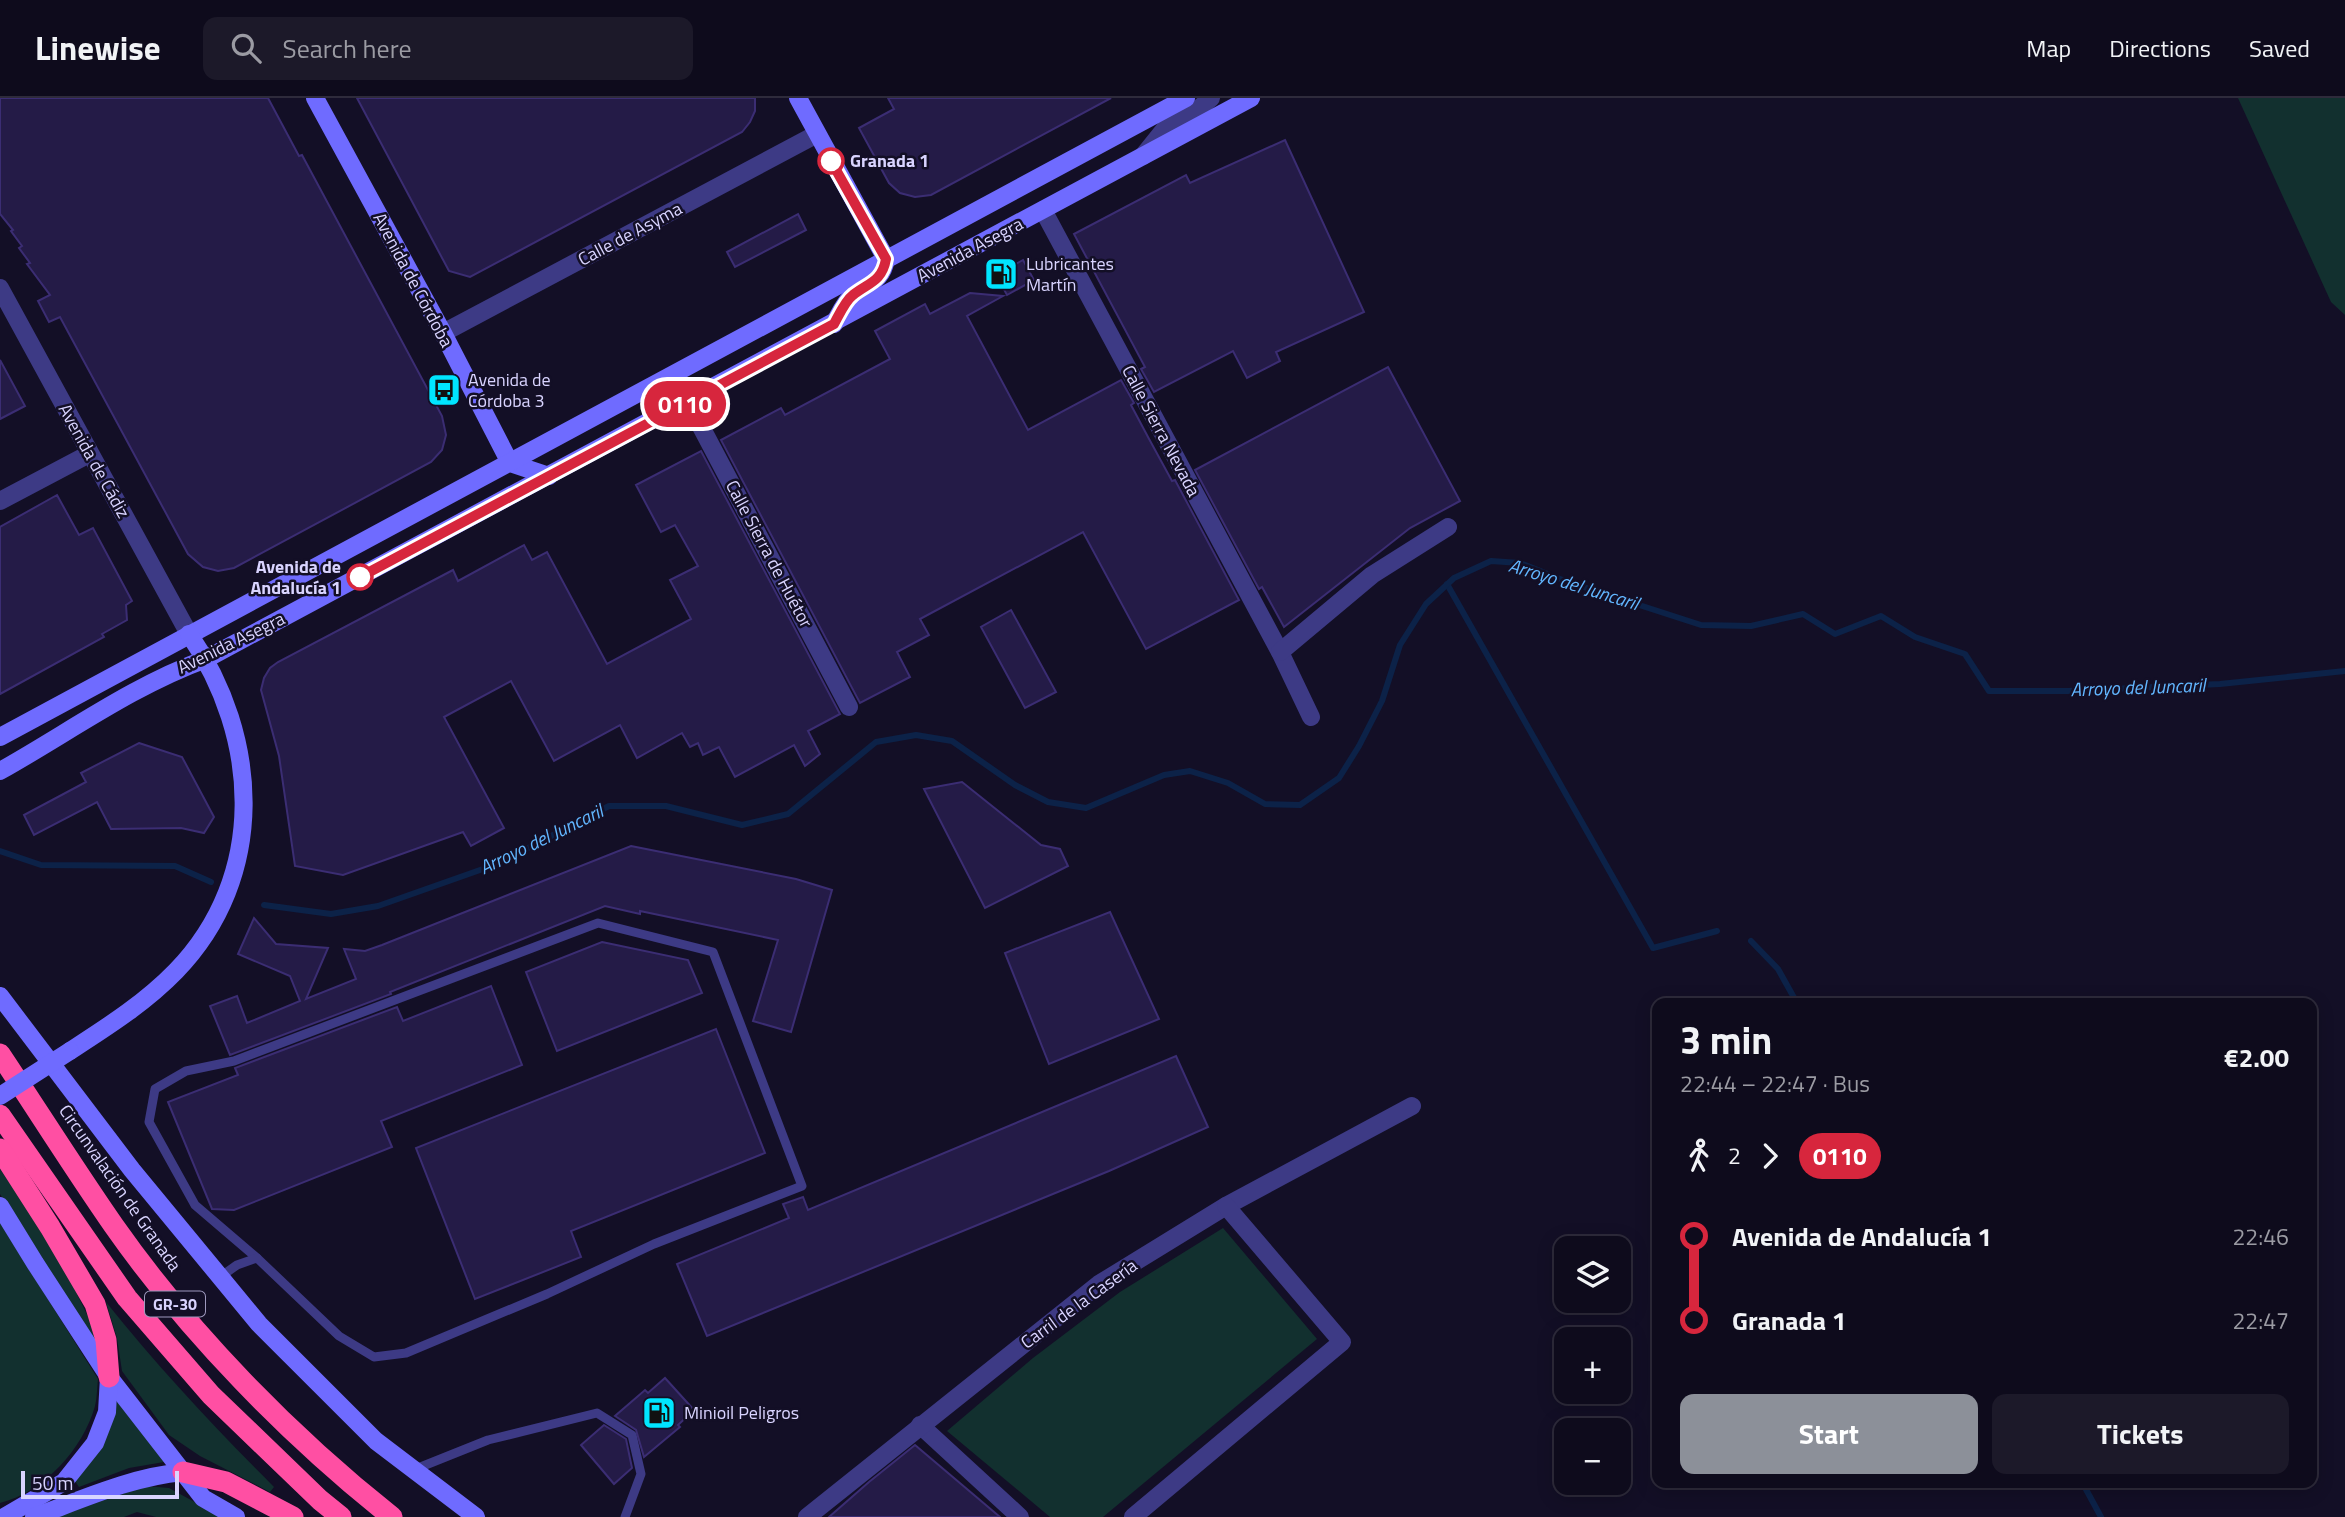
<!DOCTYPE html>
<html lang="en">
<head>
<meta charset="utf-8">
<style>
  body { margin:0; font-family:"Titillium Web",sans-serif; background:#1c1929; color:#f1f3f6; height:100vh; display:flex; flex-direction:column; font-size:26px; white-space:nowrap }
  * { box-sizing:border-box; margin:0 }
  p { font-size:23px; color:#9b9ba3 }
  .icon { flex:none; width:38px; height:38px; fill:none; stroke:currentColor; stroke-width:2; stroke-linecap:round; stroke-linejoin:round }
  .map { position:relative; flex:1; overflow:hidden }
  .panel { position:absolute; left:1652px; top:900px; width:665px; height:490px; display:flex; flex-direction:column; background:#0e0b1c; border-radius:14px; box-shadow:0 4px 18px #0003,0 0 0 2px #2e2b3b }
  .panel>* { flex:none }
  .badge { padding:0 14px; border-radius:23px; font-size:24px; line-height:46px }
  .fabs { position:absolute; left:1554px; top:1138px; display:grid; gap:14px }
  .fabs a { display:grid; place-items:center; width:77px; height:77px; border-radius:14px; background:#0e0b1c; box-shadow:0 4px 18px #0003,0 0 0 2px #2e2b3b; font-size:35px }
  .scale { position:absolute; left:21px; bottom:18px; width:158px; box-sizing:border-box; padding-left:7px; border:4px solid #d9d4ff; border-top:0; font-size:19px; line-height:24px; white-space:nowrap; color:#d9d4ff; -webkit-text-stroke:5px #130f26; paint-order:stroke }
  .map>.badge { position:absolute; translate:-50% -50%; box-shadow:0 0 0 4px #fff }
  .legs { display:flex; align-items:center; gap:10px; height:77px; padding:0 28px; font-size:23px }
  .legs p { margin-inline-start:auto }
  .headline { display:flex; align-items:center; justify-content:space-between; height:119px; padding:0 28px }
  h1 { font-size:38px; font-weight:700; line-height:52px }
  .primary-button { display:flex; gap:14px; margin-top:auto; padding:14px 28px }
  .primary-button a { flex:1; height:80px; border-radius:14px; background:#8c9099; color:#fff; font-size:28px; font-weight:700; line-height:80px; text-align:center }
  .primary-button a+a { background:#1c1929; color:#f1f3f6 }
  ul { padding:0 28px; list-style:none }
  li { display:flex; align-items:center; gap:24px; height:84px; font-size:26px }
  li i { display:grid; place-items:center; width:10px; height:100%; margin:0 9px; background:currentColor }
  li i::after { content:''; width:18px; height:18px; margin:-9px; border:5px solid; border-radius:50%; background:#0e0b1c }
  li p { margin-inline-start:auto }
  li:first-child i { background:linear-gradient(#0000 50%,currentColor 0) }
  li:last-child i { background:linear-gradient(currentColor 50%,#0000 0) }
  header { display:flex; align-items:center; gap:42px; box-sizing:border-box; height:98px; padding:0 35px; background:#0e0b1c; border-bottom:2px solid #2e2b3b }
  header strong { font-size:33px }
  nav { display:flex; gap:38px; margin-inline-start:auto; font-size:24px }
  .search { width:490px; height:63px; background:#1c1929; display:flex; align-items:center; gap:18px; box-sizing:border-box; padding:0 24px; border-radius:14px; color:#9b9ba3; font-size:26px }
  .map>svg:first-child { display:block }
</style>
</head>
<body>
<header>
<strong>Linewise</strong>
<div class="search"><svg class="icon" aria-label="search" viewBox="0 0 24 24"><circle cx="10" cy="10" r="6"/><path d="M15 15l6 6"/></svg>Search here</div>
<nav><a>Map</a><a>Directions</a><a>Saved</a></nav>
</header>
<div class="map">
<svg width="2345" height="1419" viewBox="0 0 2345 1419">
  <rect width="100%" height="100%" fill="#130f26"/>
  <g fill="#12302f">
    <path d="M2238,0H2345V217L2331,204Z"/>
    <path d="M0,1071L57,1155L95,1233L97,1248L0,1096Z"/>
    <path d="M0,1125L98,1281C97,1290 97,1300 95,1308C83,1351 44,1394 0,1405Z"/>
    <path d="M1223,1130L1317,1241L1103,1419H1050L947,1333L1033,1260L1120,1194Z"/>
    <path d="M106,1204C158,1269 215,1330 274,1389L270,1394L200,1358L169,1337L122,1273L117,1240Z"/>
    <path d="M117,1302L164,1364L129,1370L79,1389L75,1383C99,1354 108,1339 117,1302Z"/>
    <path d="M145,1388L169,1390L222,1419H156L137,1414L124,1419H56Z"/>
  </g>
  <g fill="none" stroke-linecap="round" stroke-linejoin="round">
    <g stroke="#0c2248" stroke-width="6">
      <path d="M1447,486L1653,850L1717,833"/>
      <path d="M0,753L41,767L175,768L211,784"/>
      <path d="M264,807L331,816L378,808L497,766L609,708H666L742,727L788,716L876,644L916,637L952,643L1015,687L1048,704L1086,710L1164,677L1190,673L1228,685L1265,706L1300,707L1339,680L1359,648L1382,603L1400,547L1426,506L1454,480L1491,463L1520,465L1565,483L1701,527L1751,528L1803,516L1835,536L1881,518L1915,539L1965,556L1989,593H2068L2220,586L2345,573"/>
      <path d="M1751,843L1778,871L1797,905"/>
      <path d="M2082,1384L2101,1419"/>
    </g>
  </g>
  <g fill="#241b47" stroke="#3b2d73" stroke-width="2">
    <path d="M0,0H268L299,58L302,57L442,318L446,337L442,352L431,364L234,470L218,473L203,469L188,456L60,219L49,224L38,203L50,197L27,166L30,165L19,150L22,148L11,133L13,132L0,116Z"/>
    <path d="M357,0H755V13L750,24L742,34L470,179L449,173Z"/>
    <path d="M888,0H1111L931,97L915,99L900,95L889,85L859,30L894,11Z"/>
    <path d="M1285,42L1364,214L1276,254L1280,263L1247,280L1233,253L1154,294L1141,271L1145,269L1074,136L1186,77L1190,85Z"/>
    <path d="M798,116L806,132L735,169L727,154Z"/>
    <path d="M1023,162L1034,182L1007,197L996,177Z"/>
    <path d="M970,195L1003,198L967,218L1028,332L1121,282L1134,305L1131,307L1148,339L1172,383L1175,382L1239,502L1146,551L1083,434L920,521L929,537L897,554L910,579L860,605L721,342L781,310L785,317L890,261L875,233L925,206L930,216Z"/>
    <path d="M0,262L25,308L0,321Z"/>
    <path d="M1388,269L1460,403L1410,430L1284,529L1262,489L1259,491L1195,372Z"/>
    <path d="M701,353L840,616L808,633L820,656L805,668L794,647L735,679L719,649L703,657L698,645L690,649L682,635L637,660L620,627L554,663L511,583L444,619L504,730L471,748L463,734L343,777L295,768L279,658L261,592L264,580L270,570L278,564L453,472L458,483L524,447L532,462L547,454L607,566L691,521L670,482L698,468L675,427L661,434L636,387Z"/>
    <path d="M57,397L79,437L93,430L132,503L126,507L127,522L102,536L104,539L0,596V429Z"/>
    <path d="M1011,512L1056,594L1025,610L981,529Z"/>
    <path d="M139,645L182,659L214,719L204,735L181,730L111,731L97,704L34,737L24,717L86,684L81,675Z"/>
    <path d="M962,684L1041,747L1060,751L1068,768L985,810L924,691Z"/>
    <path d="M631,748L796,781L832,792L791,934L753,923L778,842L640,813V816L605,808L390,894L391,896L230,957L210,908L237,898L247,925L300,903L290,878L238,856L254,820L276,846L328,850L306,901L356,881L344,851L365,853L382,847Z"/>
    <path d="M1110,814L1159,921L1049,966L1005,855Z"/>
    <path d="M602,844L688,862L702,895L557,953L526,874Z"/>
    <path d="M491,888L522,967L381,1023L392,1049L234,1112L212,1111L168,1004L238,977L235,970L397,909L403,923Z"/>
    <path d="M716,931L765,1055L571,1133L581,1159L475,1201L416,1050Z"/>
    <path d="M1176,958L1208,1029L1109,1073L707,1238L677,1166L789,1120L783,1106L803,1099L808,1112Z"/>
    <path d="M665,1280L694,1312L678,1327L680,1329L644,1359L636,1332L615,1318L645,1292L648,1295Z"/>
    <path d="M604,1327L626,1341L632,1370L614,1386L581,1347Z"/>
    <path d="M915,1347L1000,1419H829L869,1384Z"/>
  </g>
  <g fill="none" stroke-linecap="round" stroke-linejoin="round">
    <g stroke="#3d3a85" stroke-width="9">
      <path d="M598,825L713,854L802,1088L654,1146L547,1196L406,1255L374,1259L339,1238L257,1160L195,1107L149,1024L155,991L186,973L234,963Z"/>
      <path d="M220,1179L237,1167L257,1160"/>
      <path d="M413,1372L488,1342L597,1315L632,1337L641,1376L625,1419"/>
    </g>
    <g stroke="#3d3a85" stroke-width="18">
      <path d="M1143,58L1168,27L1195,14L1211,0"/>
      <path d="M1043,112L1280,554L1311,619"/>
      <path d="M0,190L189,536"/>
      <path d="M443,235L817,36"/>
      <path d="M688,304L849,609"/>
      <path d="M0,403L89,356"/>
      <path d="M1280,554L1372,477L1448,429"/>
      <path d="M920,1327L1020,1419"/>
      <path d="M807,1419L1099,1186L1226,1108L1412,1008"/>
      <path d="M1133,1419L1342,1244L1226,1108"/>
    </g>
    <g stroke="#6f6bff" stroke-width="18">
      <path d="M315,0L443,235L510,365"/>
      <path d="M798,0L886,161C882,184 868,185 853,197C845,203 839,217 834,226"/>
      <path d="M510,365L549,378"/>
      <path d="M0,639L1186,0"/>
      <path d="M0,673C68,635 132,588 206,561L1251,0"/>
      <path d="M0,898L132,1072L259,1226L376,1343L476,1419"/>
      <path d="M70,953C107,929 145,905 176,873C268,778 260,639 189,536"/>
      <path d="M0,1108L35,1165L109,1279L203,1400L236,1419"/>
      <path d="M4,1419L64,1384L95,1345L107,1314L109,1279"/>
      <path d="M34,1419C83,1401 131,1379 183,1374"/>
    </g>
    <g stroke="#ff4fa3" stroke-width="21">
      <path d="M0,956C38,1013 75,1072 114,1128C189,1235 290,1338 392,1419"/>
      <path d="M0,1017L127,1200L211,1297L320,1402L341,1419"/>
      <path d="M0,1051L50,1129L95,1206L106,1242L109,1279"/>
      <path d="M183,1374L226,1384L293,1419"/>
    </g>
    <path stroke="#6f6bff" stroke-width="18" d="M0,998L70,953"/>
  </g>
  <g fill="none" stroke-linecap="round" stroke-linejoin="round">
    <defs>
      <path id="line-1" d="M360,479L834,226C839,217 845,203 853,197C868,185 882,184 886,161L831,63"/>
    </defs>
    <use href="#line-1" stroke="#fff" stroke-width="16"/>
    <use href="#line-1" stroke="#d7263d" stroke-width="10"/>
  </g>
  <defs>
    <symbol id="fuel-square" viewBox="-11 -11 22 22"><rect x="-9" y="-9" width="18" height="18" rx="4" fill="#00e5ff" stroke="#130f26"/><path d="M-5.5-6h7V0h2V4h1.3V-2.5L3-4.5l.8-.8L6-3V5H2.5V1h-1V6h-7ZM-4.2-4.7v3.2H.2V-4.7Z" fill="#111"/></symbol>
    <symbol id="bus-square" viewBox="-11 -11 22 22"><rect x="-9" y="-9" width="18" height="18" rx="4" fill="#00e5ff" stroke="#130f26"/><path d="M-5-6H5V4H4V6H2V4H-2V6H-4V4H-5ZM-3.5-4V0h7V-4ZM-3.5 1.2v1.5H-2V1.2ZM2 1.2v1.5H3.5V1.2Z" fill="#111"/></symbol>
  </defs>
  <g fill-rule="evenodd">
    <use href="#fuel-square" x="982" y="157" width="38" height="38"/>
    <use href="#bus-square" x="425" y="273" width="38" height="38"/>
    <use href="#fuel-square" x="640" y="1296" width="38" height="38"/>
  </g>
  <g fill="#fff" stroke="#d7263d" stroke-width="3.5">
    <circle cx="831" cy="63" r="12"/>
    <circle cx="360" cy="479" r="12"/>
  </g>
  <g text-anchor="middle" stroke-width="5" stroke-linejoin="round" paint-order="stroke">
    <rect fill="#130f26" stroke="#9e99be" stroke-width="2" x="145" y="1193.5" width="60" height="25" rx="5"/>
    <g font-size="16" font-weight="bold" fill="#d9d4ff">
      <text x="175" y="1212">GR-30</text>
    </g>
    <g font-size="18" font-weight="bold" fill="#d9d4ff" stroke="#130f26" text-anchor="start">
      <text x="850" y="69">Granada 1</text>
      <text x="341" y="475" text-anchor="end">Avenida de<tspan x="341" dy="21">Andalucía 1</tspan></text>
    </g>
    <g font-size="18" fill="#d9d4ff" stroke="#130f26">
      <text transform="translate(630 136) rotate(-28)" y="6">Calle de Asyma</text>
      <text transform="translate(970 152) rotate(-28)" y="6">Avenida Asegra</text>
      <text transform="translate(413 182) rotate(62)" y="6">Avenida de Córdoba</text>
      <text transform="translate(1161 333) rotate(62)" y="6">Calle Sierra Nevada</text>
      <text transform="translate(94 363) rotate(61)" y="6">Avenida de Cádiz</text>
      <text transform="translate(769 456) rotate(62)" y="6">Calle Sierra de Huétor</text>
      <text transform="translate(231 545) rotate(-26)" y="6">Avenida Asegra</text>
      <text transform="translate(120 1090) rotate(55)" y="6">Circunvalación de Granada</text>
      <text transform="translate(1079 1206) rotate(-36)" y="6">Carril de la Casería</text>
    </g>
    <g font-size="18" fill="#d9d4ff" stroke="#130f26" text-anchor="start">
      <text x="1026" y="172">Lubricantes<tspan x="1026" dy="21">Martín</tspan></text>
      <text x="468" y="288">Avenida de<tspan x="468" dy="21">Córdoba 3</tspan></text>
      <text x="684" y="1321">Minioil Peligros</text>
    </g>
    <g font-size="19" font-style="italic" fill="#62b6ff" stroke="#130f26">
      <text transform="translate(1574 486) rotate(17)" y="7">Arroyo del Juncaril</text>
      <text transform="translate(2138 589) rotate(-2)" y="7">Arroyo del Juncaril</text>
      <text transform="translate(541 741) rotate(-26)" y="7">Arroyo del Juncaril</text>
    </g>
  </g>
</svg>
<div class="fabs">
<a><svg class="icon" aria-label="layers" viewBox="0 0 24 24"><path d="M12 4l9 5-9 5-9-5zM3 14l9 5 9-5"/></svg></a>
<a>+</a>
<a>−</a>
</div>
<div class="scale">50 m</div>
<b class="badge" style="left:685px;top:306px;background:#d7263d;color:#fff">0110</b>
<section class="panel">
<div class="headline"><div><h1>3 min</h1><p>22:44 – 22:47 · Bus</p></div><b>€2.00</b></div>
<div class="legs"><svg class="icon" aria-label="walk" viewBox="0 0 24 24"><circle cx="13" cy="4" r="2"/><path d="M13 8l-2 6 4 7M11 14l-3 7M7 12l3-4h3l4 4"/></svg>2<svg class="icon" aria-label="forward" viewBox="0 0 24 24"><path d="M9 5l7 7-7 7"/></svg><b class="badge" style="background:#d7263d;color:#fff">0110</b></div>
<ul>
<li><i style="color:#d7263d"></i><b>Avenida de Andalucía 1</b><p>22:46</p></li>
<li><i style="color:#d7263d"></i><b>Granada 1</b><p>22:47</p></li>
</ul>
<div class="primary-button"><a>Start</a><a>Tickets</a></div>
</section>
</div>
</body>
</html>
